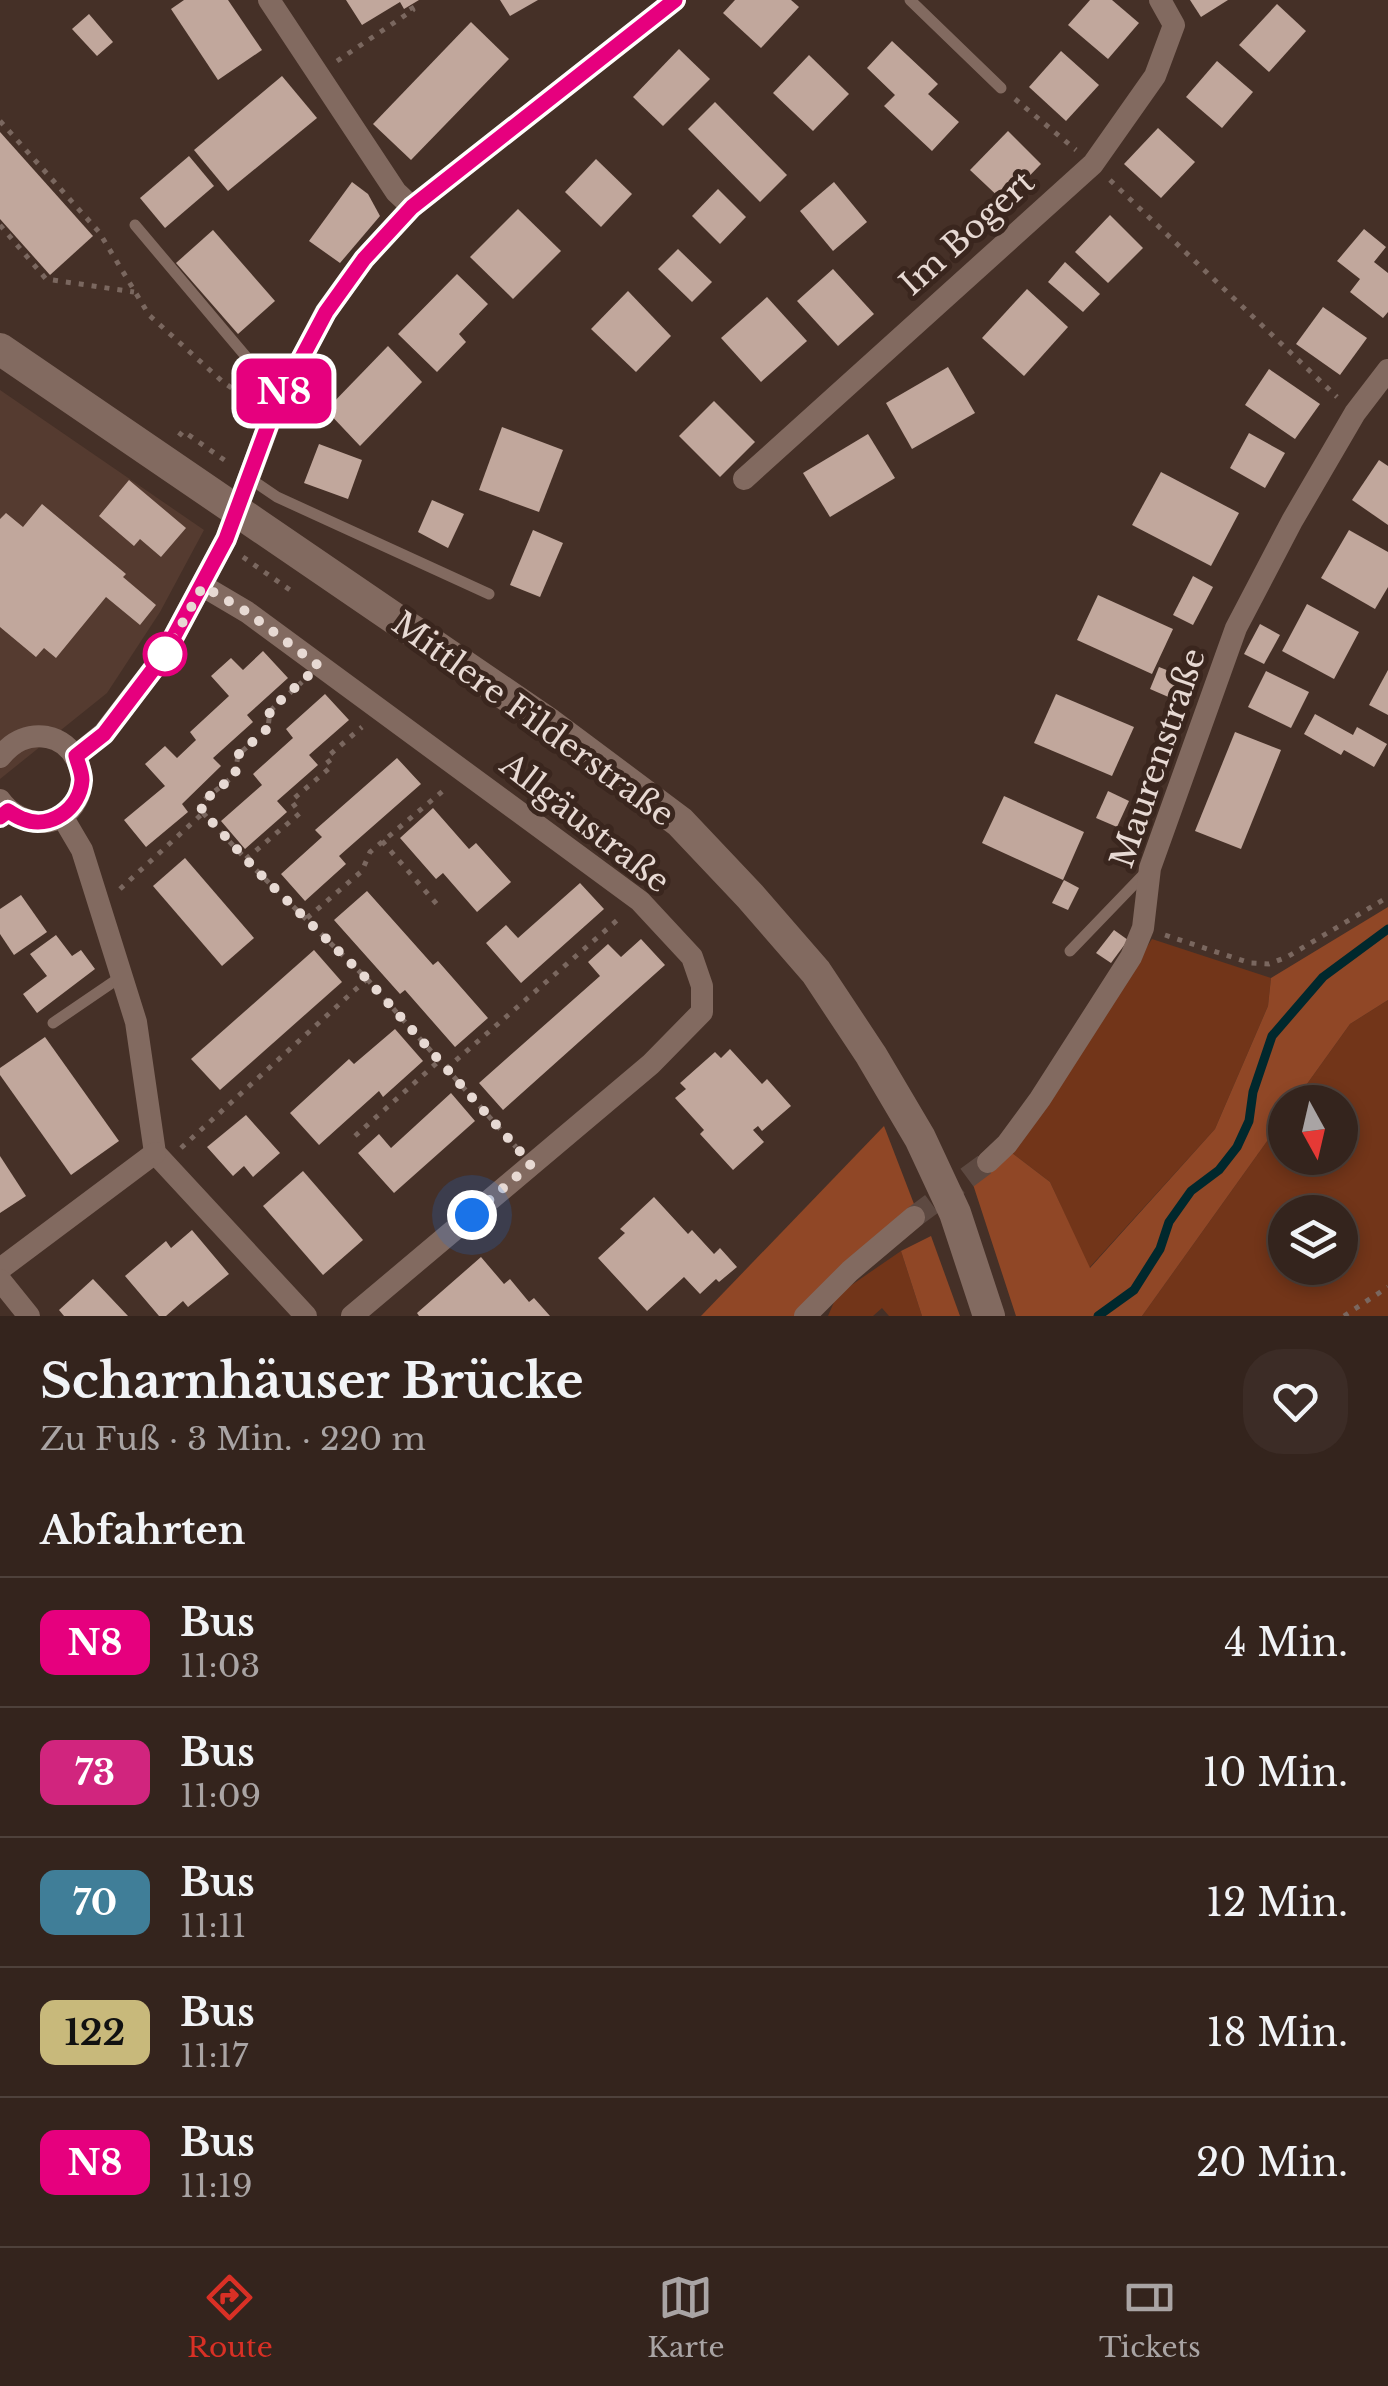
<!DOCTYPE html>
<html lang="de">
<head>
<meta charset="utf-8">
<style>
  body { margin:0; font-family:"Libre Baskerville",serif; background:#3c2c26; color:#f1f3f6; height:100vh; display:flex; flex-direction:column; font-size:38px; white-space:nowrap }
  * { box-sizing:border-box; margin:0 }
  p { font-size:32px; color:#a9a4a4 }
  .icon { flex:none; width:55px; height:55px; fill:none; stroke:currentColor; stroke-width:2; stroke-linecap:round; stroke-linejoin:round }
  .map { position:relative; height:1316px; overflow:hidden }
  .drawer { display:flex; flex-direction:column; background:#34241d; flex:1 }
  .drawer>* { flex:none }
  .badge { padding:0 20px; border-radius:15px; font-size:35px; line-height:65px }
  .needle { width:65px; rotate:172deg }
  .controls { position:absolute; left:1268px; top:1085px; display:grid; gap:20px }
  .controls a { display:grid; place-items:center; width:90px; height:90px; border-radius:50%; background:#34241d; box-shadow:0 5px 15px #0003,0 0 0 2px #4e413b; font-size:50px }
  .you { position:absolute; width:50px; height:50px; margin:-25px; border:8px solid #fff; border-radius:50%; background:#1a73e8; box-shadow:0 0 0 15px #1a73e833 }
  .map>.badge { position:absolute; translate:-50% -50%; box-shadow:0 0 0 5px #fff }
  h2 { padding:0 40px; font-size:38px; line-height:90px }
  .round { display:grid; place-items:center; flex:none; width:105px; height:105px; border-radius:40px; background:#3c2c26 }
  .summary { display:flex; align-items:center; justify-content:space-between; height:170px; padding:0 40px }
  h1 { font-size:48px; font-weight:700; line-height:75px }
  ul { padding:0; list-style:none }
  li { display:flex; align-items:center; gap:30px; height:130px; padding:0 40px; border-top:2px solid #4e413b }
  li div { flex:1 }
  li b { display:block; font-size:38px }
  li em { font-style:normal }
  li .badge { min-width:110px; font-weight:700; text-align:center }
  .dock { display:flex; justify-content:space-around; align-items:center; height:140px; border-top:2px solid #4e413b; background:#34241d; font-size:28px; color:#a9a4a4 }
  .dock a { display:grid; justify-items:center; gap:5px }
  .dock .on { color:#d93025 }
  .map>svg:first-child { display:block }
</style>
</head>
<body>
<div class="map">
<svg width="1388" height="1316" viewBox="0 0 1388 1316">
  <rect width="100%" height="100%" fill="#453027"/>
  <path fill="#553b30" d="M0,390L204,530L160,612L107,693L0,779Z"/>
  <g fill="#723519" fill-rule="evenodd">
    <path d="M1152,939L1271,978L1268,1006L1215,1129L1089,1268L1050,1182L1012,1153Z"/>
    <path d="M1388,1000V1316H1142L1285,1116V1158H1340V1102H1294L1350,1024ZM1285,1212H1340V1268H1285Z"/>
    <path d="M901,1251L922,1316H889L882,1308L873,1316H828L837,1295Z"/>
  </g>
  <g fill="#904726">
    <path d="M1388,907V1000L1350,1024L1294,1102H1285V1116L1142,1316H1016L967,1166L1012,1153L1050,1182L1090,1268L1215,1129L1268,1006L1271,978Z"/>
    <path d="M884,1126L914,1204L794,1316H701Z"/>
    <path d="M931,1236L960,1316H922L901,1251Z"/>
  </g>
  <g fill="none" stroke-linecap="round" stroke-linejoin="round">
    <path stroke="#00282d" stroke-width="9" d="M1098,1316L1134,1290L1160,1249L1169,1222L1191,1191L1219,1170L1237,1147L1249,1121L1253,1092L1272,1036L1323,977L1388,929"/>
  </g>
  <g fill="#c1a79c">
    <path d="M184,0H228L262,50L218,80L171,9Z"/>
    <path d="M346,0H419L404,9L400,2L362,25Z"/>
    <path d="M500,0H538L510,16Z"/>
    <path d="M735,0H791L799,7L761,48L723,13Z"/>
    <path d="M1090,0H1112L1139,23L1108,59L1068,25Z"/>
    <path d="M1190,0H1228L1201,17Z"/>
    <path d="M1277,4L1306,31L1269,72L1239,45Z"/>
    <path d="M89,14L113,42L97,56L72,29Z"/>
    <path d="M471,22L509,59L411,160L373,124Z"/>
    <path d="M892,41L938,84L928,94L959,122L932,151L884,106L895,95L867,68Z"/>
    <path d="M679,49L710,79L663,126L633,97Z"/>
    <path d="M1061,51L1099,85L1066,121L1029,87Z"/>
    <path d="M809,55L849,94L813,131L773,93Z"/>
    <path d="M1217,61L1253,92L1222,128L1186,97Z"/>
    <path d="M282,76L317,118L228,191L194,150Z"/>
    <path d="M715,102L787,175L760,202L688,129Z"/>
    <path d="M1158,128L1195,162L1161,198L1124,164Z"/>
    <path d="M1008,131L1041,164L1004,202L970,170Z"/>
    <path d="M0,132L93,236L50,275L0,219Z"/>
    <path d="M189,156L214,186L165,228L140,198Z"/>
    <path d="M596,159L632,194L601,227L565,192Z"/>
    <path d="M352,182L368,194L380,216L340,263L309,241Z"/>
    <path d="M834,182L867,222L833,251L800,211Z"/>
    <path d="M718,189L746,217L720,244L692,216Z"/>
    <path d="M518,209L561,251L513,299L470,257Z"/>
    <path d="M1110,215L1143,248L1108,283L1075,252Z"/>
    <path d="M1364,229L1386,247L1374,262L1388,273V312L1383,318L1350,292L1360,279L1337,261Z"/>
    <path d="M213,230L275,301L238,334L176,263Z"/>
    <path d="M678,249L712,282L692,302L658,269Z"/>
    <path d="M1065,262L1100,294L1083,312L1048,282Z"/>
    <path d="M833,269L874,314L838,346L797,301Z"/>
    <path d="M457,274L488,304L459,334L466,342L437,372L398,334Z"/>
    <path d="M1027,289L1068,327L1024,376L982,338Z"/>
    <path d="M628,291L671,336L636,372L591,329Z"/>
    <path d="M767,297L807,341L761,382L721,338Z"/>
    <path d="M1323,307L1367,338L1340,375L1296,344Z"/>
    <path d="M388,346L422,382L360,446L326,410Z"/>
    <path d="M948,367L975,413L912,449L886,403Z"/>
    <path d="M1269,369L1320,404L1295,439L1245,405Z"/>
    <path d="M714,401L755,442L720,477L679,436Z"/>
    <path d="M502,427L563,450L539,512L479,490Z"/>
    <path d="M1249,433L1285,453L1265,488L1230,468Z"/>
    <path d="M868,434L895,478L830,517L803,473Z"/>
    <path d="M319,444L362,460L348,499L304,483Z"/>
    <path d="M1379,460L1388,466V525L1352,500Z"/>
    <path d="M1161,472L1239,513L1211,566L1132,525Z"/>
    <path d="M129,480L186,528L161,557L140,539L134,546L99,516Z"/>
    <path d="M432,500L464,514L448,548L418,532Z"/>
    <path d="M42,504L126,574L123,577L156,605L140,625L106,597L56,658L44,648L36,657L0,627V519L6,513L23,527Z"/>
    <path d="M533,530L563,543L540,597L510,585Z"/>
    <path d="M1349,530L1388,552V587L1375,609L1321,578Z"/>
    <path d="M1193,576L1213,587L1193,625L1173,615Z"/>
    <path d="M1098,595L1173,629L1152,674L1077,640Z"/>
    <path d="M1307,604L1359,632L1334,679L1282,651Z"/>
    <path d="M1260,624L1280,635L1264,664L1244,654Z"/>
    <path d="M263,651L288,678L247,715L253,722L213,758L221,766L182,804L188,812L146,847L124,820L165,786L145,764L165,746L177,758L196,740L190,732L229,696L211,676L231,658L243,670Z"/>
    <path d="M1159,667L1182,676L1173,699L1150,689Z"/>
    <path d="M1388,670V715L1369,705Z"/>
    <path d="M1266,671L1309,692L1291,728L1248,707Z"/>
    <path d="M325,694L349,720L309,755L318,765L277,801L287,812L245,849L221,821L262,785L253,774L293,738L286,729Z"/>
    <path d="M1056,694L1134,727L1112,776L1034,743Z"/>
    <path d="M1315,714L1353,735L1357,727L1387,744L1374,767L1344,750L1341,755L1304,734Z"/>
    <path d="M1235,732L1281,750L1241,849L1195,831Z"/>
    <path d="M397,758L421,784L339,856L346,864L305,901L281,874L322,837L315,830Z"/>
    <path d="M1108,791L1129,801L1117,827L1096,818Z"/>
    <path d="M1004,796L1084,832L1063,880L982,843Z"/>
    <path d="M433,808L469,849L476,843L511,882L477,912L443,873L436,879L400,838Z"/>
    <path d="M185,858L254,938L222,966L153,886Z"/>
    <path d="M1064,880L1079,888L1068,910L1052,903Z"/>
    <path d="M580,883L604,909L521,983L486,943L506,925L518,938Z"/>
    <path d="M367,891L433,965L438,961L488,1018L455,1047L405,990L400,994L334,920Z"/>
    <path d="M21,895L47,932L14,955L0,934V909Z"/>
    <path d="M1114,930L1128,940L1111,963L1096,953Z"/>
    <path d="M56,935L72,956L81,950L95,969L37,1013L23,994L47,976L30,954Z"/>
    <path d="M641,939L665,965L503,1110L479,1083L600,976L588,962L608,944L621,957Z"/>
    <path d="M314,950L342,982L220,1090L191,1059Z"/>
    <path d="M395,1029L423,1061L383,1097L379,1091L319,1145L290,1113L349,1059L354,1064Z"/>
    <path d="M45,1037L119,1141L71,1175L0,1075V1068Z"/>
    <path d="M730,1049L762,1084L767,1079L791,1106L762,1131L758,1126L753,1130L764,1142L733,1170L700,1134L704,1130L675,1098L686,1089L680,1083L715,1052L721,1058Z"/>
    <path d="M451,1093L475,1121L394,1193L358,1153L379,1134L391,1148Z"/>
    <path d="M246,1115L280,1153L253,1177L244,1166L233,1176L207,1147Z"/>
    <path d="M0,1156L26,1196L0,1213Z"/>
    <path d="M303,1171L363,1240L323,1275L263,1206Z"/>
    <path d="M654,1197L688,1234L692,1230L714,1254L720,1248L737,1267L719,1282L716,1279L700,1294L684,1277L647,1311L598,1258L625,1233L620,1229Z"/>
    <path d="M192,1230L229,1274L188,1307L183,1301L166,1316H159L125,1276L166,1241L171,1248Z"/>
    <path d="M481,1257L504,1284L510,1279L529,1302L534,1298L550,1316H419L417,1313Z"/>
    <path d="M93,1279L128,1316H64L59,1310Z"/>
  </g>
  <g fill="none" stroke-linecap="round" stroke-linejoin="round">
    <path stroke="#5d4941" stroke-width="22" stroke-dasharray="22 11" stroke-linecap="butt" d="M914,1217L988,1162"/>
    <g stroke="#7a675f" stroke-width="5" stroke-dasharray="5 8" stroke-linecap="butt">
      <path d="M337,61L413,10L410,5"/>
      <path d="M1015,99L1076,150"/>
      <path d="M0,121L99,232L149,315L223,382L252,402"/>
      <path d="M1110,180L1337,397"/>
      <path d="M0,225L46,279L134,292"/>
      <path d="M179,436L183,431L230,464"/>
      <path d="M243,557L290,590L294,585"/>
      <path d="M203,813L255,869L367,979L516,1147"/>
      <path d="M382,841L441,909"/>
      <path d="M246,859L300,813L291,801L332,766L326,758L362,727"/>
      <path d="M120,889L203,813L199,804L235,775L238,755L268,728L270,711L302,682"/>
      <path d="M307,918L362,871L370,852L444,790"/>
      <path d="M1165,935L1250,963L1269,964L1287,957L1388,897"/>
      <path d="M446,1069L622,916"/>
      <path d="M355,1136L439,1061"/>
      <path d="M181,1148L367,979"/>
      <path d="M1344,1316L1388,1287"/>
    </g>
    <g stroke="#826a60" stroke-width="11">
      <path d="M910,0L1001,88"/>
      <path d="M135,225L259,372L288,385"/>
      <path d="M249,478L277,497L489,594"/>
      <path d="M1070,951L1147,871"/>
      <path d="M53,1023L122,976"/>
    </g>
    <g stroke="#826a60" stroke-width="22">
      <path d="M269,0L396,192L412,207"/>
      <path d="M744,479L1093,164L1155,76L1174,25L1160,0"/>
      <path d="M203,586L247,612L640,901L692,957L702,986V1012L651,1064L352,1316"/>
      <path d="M76,756L104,733L164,655L226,539L273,413L325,313L364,259L412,207L675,0"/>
      <path d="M0,757C13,741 27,734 47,737C74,742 90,774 77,799C61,832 19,827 0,800"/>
      <path d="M62,816L82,850L136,1022L155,1153L306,1316"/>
      <path d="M988,1162L1007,1144L1040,1099L1131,957L1143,928L1150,868L1236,628L1292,521L1355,413L1388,370"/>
      <path d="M0,1269L155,1153"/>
      <path d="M0,1280L29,1316"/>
      <path d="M805,1316L850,1271L914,1217"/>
    </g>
    <path stroke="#826a60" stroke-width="32" d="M0,349L549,724L680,822L750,896L816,972L871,1055L920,1138L955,1213L989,1316"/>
  </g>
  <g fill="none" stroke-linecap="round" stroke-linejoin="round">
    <defs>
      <path id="line" d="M0,817L8,811C13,814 17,817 23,819C50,830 80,809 82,780C82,772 78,764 76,756L104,734L164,655L226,539L273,412L326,312L364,259L412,207L675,0"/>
    </defs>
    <use href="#line" stroke="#fff" stroke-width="22"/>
    <use href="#line" stroke="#e6007e" stroke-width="15"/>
    <path stroke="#e7d9d3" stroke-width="10" stroke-dasharray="0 18" d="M165,654L203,586L247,612L319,666L270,710L268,728L238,755L235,775L200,804L203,812L255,869L367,979L531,1164L472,1215"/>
  </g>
  <circle fill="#fff" stroke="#e6007e" stroke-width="5" cx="165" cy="654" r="20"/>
  <g text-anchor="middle" stroke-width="10" stroke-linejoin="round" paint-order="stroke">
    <g font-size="32" fill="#e7d9d3" stroke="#3a261e">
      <text transform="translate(967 233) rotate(-42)" y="11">Im Bogert</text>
      <text transform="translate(533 719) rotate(36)" y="11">Mittlere Filderstraße</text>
      <text transform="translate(1158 758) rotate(-71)" y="11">Maurenstraße</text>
      <text transform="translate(585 823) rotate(38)" y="11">Allgäustraße</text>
    </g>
  </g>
</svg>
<div class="controls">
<a><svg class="needle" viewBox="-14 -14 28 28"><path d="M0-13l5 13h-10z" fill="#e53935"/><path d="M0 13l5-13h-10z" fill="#a9a4a4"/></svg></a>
<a><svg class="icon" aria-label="layers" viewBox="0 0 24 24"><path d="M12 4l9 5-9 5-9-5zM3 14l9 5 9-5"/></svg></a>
</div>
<div class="you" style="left:472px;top:1215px"></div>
<b class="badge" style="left:284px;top:391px;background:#e6007e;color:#fff">N8</b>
</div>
<section class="drawer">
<div class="summary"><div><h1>Scharnhäuser Brücke</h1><p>Zu Fuß · 3 Min. · 220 m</p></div><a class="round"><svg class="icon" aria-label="heart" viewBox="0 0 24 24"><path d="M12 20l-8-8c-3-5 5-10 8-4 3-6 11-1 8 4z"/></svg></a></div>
<h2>Abfahrten</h2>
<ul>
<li><span class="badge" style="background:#e6007e;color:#fff">N8</span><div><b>Bus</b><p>11:03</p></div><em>4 Min.</em></li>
<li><span class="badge" style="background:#d1257e;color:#fff">73</span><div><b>Bus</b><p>11:09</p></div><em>10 Min.</em></li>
<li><span class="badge" style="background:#407e98;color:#fff">70</span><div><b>Bus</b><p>11:11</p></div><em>12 Min.</em></li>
<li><span class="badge" style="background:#c8b97b;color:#111">122</span><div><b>Bus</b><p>11:17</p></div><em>18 Min.</em></li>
<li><span class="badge" style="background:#e6007e;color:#fff">N8</span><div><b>Bus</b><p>11:19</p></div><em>20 Min.</em></li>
</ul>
</section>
<nav class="dock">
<a class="on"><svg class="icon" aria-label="directions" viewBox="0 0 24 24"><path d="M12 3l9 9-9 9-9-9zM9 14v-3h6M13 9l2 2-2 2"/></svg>Route</a>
<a><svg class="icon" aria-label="map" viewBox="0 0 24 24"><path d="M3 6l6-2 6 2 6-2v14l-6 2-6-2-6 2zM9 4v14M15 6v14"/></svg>Karte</a>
<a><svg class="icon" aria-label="tickets" viewBox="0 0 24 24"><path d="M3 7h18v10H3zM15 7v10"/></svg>Tickets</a>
</nav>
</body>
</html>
